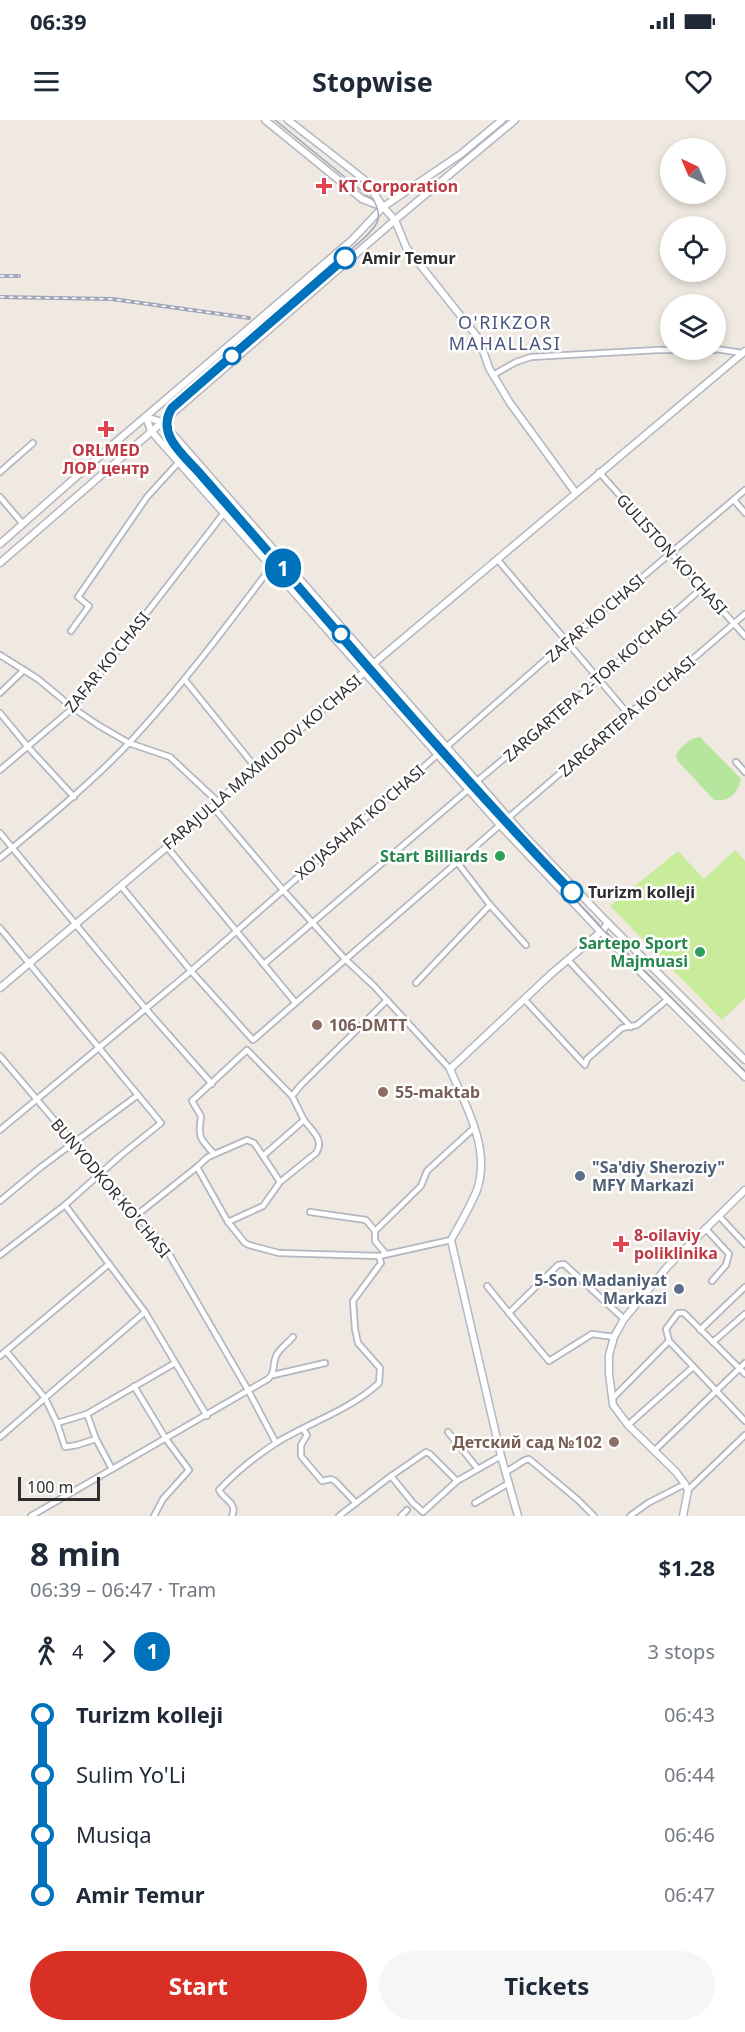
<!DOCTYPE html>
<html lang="en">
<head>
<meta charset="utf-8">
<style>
  body { margin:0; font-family:"Noto Sans",sans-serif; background:#f6f6f7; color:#1f2937; height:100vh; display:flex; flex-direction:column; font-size:22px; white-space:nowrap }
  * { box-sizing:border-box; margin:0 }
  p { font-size:20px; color:#747a83 }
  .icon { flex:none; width:33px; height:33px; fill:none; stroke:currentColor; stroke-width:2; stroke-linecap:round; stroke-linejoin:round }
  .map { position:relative; height:1396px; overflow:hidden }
  .panel { display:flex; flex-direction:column; background:#fff; flex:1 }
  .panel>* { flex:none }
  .badge { padding:0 12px; border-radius:20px; font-size:21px; line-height:39px }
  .needle { width:39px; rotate:316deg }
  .fabs { position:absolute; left:660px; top:18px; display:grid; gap:12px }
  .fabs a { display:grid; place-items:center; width:66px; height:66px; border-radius:50%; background:#fff; box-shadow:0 3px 9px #0003; font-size:30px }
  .scale { position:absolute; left:18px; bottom:15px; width:82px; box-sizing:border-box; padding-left:6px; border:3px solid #2e2e2e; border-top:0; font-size:16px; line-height:21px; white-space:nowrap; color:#2e2e2e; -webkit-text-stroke:4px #fff; paint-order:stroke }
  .map>.badge { position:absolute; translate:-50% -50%; box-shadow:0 0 0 3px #fff }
  .legs { display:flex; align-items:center; gap:9px; height:66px; padding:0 30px; font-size:20px }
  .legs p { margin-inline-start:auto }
  .head { display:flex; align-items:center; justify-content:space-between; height:102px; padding:0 30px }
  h1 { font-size:33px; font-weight:700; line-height:45px }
  .button { display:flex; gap:12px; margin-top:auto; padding:12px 30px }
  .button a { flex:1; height:69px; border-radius:36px; background:#d93025; color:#fff; font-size:24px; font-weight:700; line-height:69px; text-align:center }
  .button a+a { background:#f6f6f7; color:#1f2937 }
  ul { padding:0 30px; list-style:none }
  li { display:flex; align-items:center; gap:21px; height:60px; font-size:22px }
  li i { display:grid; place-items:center; width:9px; height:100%; margin:0 8px; background:currentColor }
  li i::after { content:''; width:15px; height:15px; margin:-8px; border:4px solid; border-radius:50%; background:#fff }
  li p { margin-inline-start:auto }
  li:first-child i { background:linear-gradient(#0000 50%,currentColor 0) }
  li:last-child i { background:linear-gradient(currentColor 50%,#0000 0) }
  .status { display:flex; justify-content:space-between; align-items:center; height:42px; padding:0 30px; background:#fff; direction:ltr }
  .status svg { height:16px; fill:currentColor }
  header { display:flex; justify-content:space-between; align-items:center; height:78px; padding:0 30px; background:#fff; font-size:27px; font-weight:700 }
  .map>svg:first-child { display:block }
</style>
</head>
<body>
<div class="status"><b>06:39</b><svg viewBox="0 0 49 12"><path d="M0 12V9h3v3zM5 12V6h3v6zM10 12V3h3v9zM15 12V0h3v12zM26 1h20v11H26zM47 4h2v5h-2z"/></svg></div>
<header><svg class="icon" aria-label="menu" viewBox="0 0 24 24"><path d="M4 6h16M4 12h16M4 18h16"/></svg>Stopwise<svg class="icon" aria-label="heart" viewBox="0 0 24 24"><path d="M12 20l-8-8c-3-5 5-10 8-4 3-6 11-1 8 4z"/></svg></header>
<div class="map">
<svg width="745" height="1396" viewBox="0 0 745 1396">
  <rect width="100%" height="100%" fill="#efe9e1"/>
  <path fill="#b6e59e" d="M700,617L741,659C738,673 729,682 714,680L677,640L676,635C681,626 690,618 700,617Z"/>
  <path fill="#c9ec9a" d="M735,730L745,741V878L722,900L610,786L678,731L704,759Z"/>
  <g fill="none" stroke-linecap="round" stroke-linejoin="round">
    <defs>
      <g id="street">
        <path d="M716,229L742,233"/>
        <path d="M493,255L516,242L531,237L658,230H714"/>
        <path d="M0,352L33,323"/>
        <path d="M599,352L745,516"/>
        <path d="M0,377L23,404"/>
        <path d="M734,380L745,393"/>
        <path d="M497,439L629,595"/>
        <path d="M71,511L89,486L78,477L147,377L178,343"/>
        <path d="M0,535L38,559L73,588L98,605L129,623L170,637L218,682"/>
        <path d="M185,560L256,648"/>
        <path d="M0,573L24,550"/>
        <path d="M0,593L28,627L74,677"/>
        <path d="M736,642L745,652"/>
        <path d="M0,650L73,588L224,393"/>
        <path d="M476,662L598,560L702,468"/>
        <path d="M213,687L283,770L345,839L374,866L450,949"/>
        <path d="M508,698L745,494"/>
        <path d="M0,713L145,888L212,964"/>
        <path d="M167,727L295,882"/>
        <path d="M0,738C45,701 90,664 130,622C181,567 226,507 271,447"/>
        <path d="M457,742L490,785L526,825"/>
        <path d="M121,766L191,851L253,920L500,705"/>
        <path d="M0,808L161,1003L120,1036L65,1085L0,1135"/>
        <path d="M568,840L631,907"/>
        <path d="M264,844L469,669"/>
        <path d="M416,863L490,785"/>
        <path d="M524,879L585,945L587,939L622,908L637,905L668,879"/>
        <path d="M0,936L100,1054L165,1127L248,1270L276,1323"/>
        <path d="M304,1000L292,976L301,965L386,881"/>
        <path d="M0,1010L191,851L567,521L745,370"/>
        <path d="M214,1034C199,1018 198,1017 201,996L192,981L247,930L292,976"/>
        <path d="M263,1036L280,1062"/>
        <path d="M197,1047L208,1037L247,1020L254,1023L263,1036L304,1000C312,1011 325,1020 316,1033L280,1062L263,1086L228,1102"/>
        <path d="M0,1081L41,1047L138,975"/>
        <path d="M310,1092L366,1100L375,1111V1121L386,1134"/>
        <path d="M138,1094L197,1047L228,1102L245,1123L249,1125L279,1133L379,1136L451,1120"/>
        <path d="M719,1096L745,1124"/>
        <path d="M705,1108L729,1134L726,1145L712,1161"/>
        <path d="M375,1111L421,1066L427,1051L474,1008"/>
        <path d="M109,1144L145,1192L207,1296"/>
        <path d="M487,1166L509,1193L558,1145L564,1144L624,1199"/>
        <path d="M145,1192L45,1278L57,1303L87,1294L175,1243"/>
        <path d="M509,1193L549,1241L592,1214L614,1217"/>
        <path d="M700,1210L745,1167"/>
        <path d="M713,1222L745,1194"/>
        <path d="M0,1236L109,1144L65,1085"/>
        <path d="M745,1254L684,1193H678L666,1209L669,1221L745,1301"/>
        <path d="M273,1255L325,1243"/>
        <path d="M134,1266L166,1319L189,1350L163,1379L154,1396"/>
        <path d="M612,1279L669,1221"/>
        <path d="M87,1294L96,1319"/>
        <path d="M57,1303L65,1327L77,1325L96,1319L112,1349"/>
        <path d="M628,1305L693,1247"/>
        <path d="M303,1309L307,1315L301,1325V1336L322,1361L331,1359L335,1361L356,1383"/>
        <path d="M448,1312L478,1349"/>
        <path d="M0,1317L45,1278L6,1231"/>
        <path d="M654,1331L745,1243"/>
        <path d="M506,1352L525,1340L529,1339L578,1380L594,1396"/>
        <path d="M457,1361L501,1336"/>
        <path d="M688,1370L745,1315"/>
        <path d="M475,1383L509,1363"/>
        <path d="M31,1396L268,1259C276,1252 272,1245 276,1236C279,1229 288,1223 293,1217"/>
        <path d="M232,1396C238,1383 224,1380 219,1370C235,1353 256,1336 276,1323C310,1302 350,1290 379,1263L380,1248L358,1223L355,1209L353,1181L381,1143L379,1136"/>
        <path d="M339,1396L391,1356L426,1332L430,1334L457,1361L423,1392L413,1383L391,1356"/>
        <path d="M401,1396L407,1390"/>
        <path d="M630,1396L648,1383L685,1364"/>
      </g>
      <g id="secondary">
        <path d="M265,0L362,79L383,87"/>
        <path d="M288,0L366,61L383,87L395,100L406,127L479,219L489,248L510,283L575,372"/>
        <path d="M146,297L151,311L500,705L601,812L745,957"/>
        <path d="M146,297L162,302L521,712L608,803L745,940"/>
        <path d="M0,424L110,327L352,120L383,87L461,34L502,0"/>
        <path d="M0,443L395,100L515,0"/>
        <path d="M0,868L167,727L379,539L745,231"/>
        <path d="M518,1396L501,1336L451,1120C460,1104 470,1087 477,1070C491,1029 466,986 450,949L551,854L603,810L608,803"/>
        <path d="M683,1396L688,1370L685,1364L676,1352L628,1305L613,1285L609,1253V1235L614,1217L624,1199L668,1146L745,1070"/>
      </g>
    </defs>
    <use href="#street" stroke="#b4b7c1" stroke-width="8"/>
    <use href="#secondary" stroke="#b4b7c1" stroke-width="9"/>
    <use href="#street" stroke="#fff" stroke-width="4.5"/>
    <use href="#secondary" stroke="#fff" stroke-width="6"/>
    <path stroke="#a3a6b8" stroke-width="1.5" d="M275,0L374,81C384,99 376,107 362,120L171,285C162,297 160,307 167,320L440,633L603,810L745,951"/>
    <defs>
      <g id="rail">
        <path d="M0,156H19"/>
        <path d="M0,177L112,179L249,198"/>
      </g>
    </defs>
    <use href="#rail" stroke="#a3a6b8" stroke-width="4"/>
    <use href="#rail" stroke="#fff" stroke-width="1.5" stroke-dasharray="4.5" stroke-linecap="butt"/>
  </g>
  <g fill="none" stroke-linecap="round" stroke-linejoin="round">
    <defs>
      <path id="line-1" d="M345,138L172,288C155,315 185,336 202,356C324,495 443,638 572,772"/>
    </defs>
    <use href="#line-1" stroke="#fff" stroke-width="14"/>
    <use href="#line-1" stroke="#0072bc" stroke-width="9"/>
  </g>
  <g fill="#e0444e" stroke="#fff" stroke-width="2">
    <path d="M321 57h6v6h6v6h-6v6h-6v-6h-6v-6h6z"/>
    <path d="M103 300h6v6h6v6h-6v6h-6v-6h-6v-6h6z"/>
    <path d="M618 1115h6v6h6v6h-6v6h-6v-6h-6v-6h6z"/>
  </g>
  <g fill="#fff" stroke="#0072bc" stroke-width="3">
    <circle cx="345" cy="138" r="10"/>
    <circle cx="232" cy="236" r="8"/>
    <circle cx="341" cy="514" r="8"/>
    <circle cx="572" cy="772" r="10"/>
  </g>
  <g fill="#2e9e5b" stroke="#fff" stroke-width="2">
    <circle cx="500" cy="736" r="6"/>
    <circle cx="700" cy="832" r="6"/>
  </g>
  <g fill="#8d6e63" stroke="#fff" stroke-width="2">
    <circle cx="317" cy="905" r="6"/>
    <circle cx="383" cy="972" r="6"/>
    <circle cx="614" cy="1322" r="6"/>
  </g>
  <g fill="#5c6f8a" stroke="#fff" stroke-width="2">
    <circle cx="580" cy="1056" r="6"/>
    <circle cx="679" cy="1169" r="6"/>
  </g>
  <g text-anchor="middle" stroke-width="5" stroke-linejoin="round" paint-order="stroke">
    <g font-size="16" font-weight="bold" fill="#be3a42" stroke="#fff" text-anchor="start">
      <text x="338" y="72">KT Corporation</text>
      <text x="106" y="336" text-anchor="middle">ORLMED<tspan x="106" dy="18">ЛОР центр</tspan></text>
      <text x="634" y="1121">8-oilaviy<tspan x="634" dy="18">poliklinika</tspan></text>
    </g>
    <g font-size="16" font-weight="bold" fill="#2e2e2e" stroke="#fff" text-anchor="start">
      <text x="362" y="144">Amir Temur</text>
      <text x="588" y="778">Turizm kolleji</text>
    </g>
    <g font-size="16" fill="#2e2e2e" stroke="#fff">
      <text transform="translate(672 434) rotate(48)" y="6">GULISTON KO'CHASI</text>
      <text transform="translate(595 498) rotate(-41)" y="6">ZAFAR KO'CHASI</text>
      <text transform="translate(107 542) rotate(-51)" y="6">ZAFAR KO'CHASI</text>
      <text transform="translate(590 565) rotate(-41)" y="6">ZARGARTEPA 2-TOR KO'CHASI</text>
      <text transform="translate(627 596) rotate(-41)" y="6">ZARGARTEPA KO'CHASI</text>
      <text transform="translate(262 642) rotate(-41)" y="6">FARAJULLA MAXMUDOV KO'CHASI</text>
      <text transform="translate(360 702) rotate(-41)" y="6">XO'JASAHAT KO'CHASI</text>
      <text transform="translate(111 1068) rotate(50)" y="6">BUNYODKOR KO'CHASI</text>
    </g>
    <g font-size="16" font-weight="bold" fill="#27864d" stroke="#fff" text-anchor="end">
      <text x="488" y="742">Start Billiards</text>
      <text x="688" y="829">Sartepo Sport<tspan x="688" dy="18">Majmuasi</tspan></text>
    </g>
    <g font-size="16" font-weight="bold" fill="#785e54" stroke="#fff" text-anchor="start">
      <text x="329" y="911">106-DMTT</text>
      <text x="395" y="978">55-maktab</text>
      <text x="602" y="1328" text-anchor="end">Детский сад №102</text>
    </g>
    <g font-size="16" font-weight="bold" fill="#4e5e75" stroke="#fff" text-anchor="start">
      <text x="592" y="1053">"Sa'diy Sheroziy"<tspan x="592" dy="18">MFY Markazi</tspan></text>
      <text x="667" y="1166" text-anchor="end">5-Son Madaniyat<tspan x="667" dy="18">Markazi</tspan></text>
    </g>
    <g font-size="18" letter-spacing="1.5" fill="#4d5680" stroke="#fff">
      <text x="505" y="209">O'RIKZOR<tspan x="505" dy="21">MAHALLASI</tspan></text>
    </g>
  </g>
</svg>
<div class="fabs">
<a><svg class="needle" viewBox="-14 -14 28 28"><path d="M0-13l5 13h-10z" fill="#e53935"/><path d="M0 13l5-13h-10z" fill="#747a83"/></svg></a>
<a><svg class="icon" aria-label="locate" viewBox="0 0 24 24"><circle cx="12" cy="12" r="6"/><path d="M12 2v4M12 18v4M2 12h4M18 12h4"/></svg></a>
<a><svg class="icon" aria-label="layers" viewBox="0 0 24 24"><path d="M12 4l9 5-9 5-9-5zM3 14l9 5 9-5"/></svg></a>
</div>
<div class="scale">100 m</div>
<b class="badge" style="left:283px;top:448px;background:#0072bc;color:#fff">1</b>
</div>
<section class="panel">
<div class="head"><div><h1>8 min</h1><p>06:39 – 06:47 · Tram</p></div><b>$1.28</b></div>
<div class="legs"><svg class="icon" aria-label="walk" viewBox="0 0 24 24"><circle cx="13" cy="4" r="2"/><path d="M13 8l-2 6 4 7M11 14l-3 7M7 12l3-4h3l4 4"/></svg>4<svg class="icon" aria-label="forward" viewBox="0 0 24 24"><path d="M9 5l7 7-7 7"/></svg><b class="badge" style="background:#0072bc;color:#fff">1</b><p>3 stops</p></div>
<ul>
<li><i style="color:#0072bc"></i><b>Turizm kolleji</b><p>06:43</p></li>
<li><i style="color:#0072bc"></i><span>Sulim Yo'Li</span><p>06:44</p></li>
<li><i style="color:#0072bc"></i><span>Musiqa</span><p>06:46</p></li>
<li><i style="color:#0072bc"></i><b>Amir Temur</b><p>06:47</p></li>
</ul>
<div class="button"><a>Start</a><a>Tickets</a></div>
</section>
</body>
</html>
